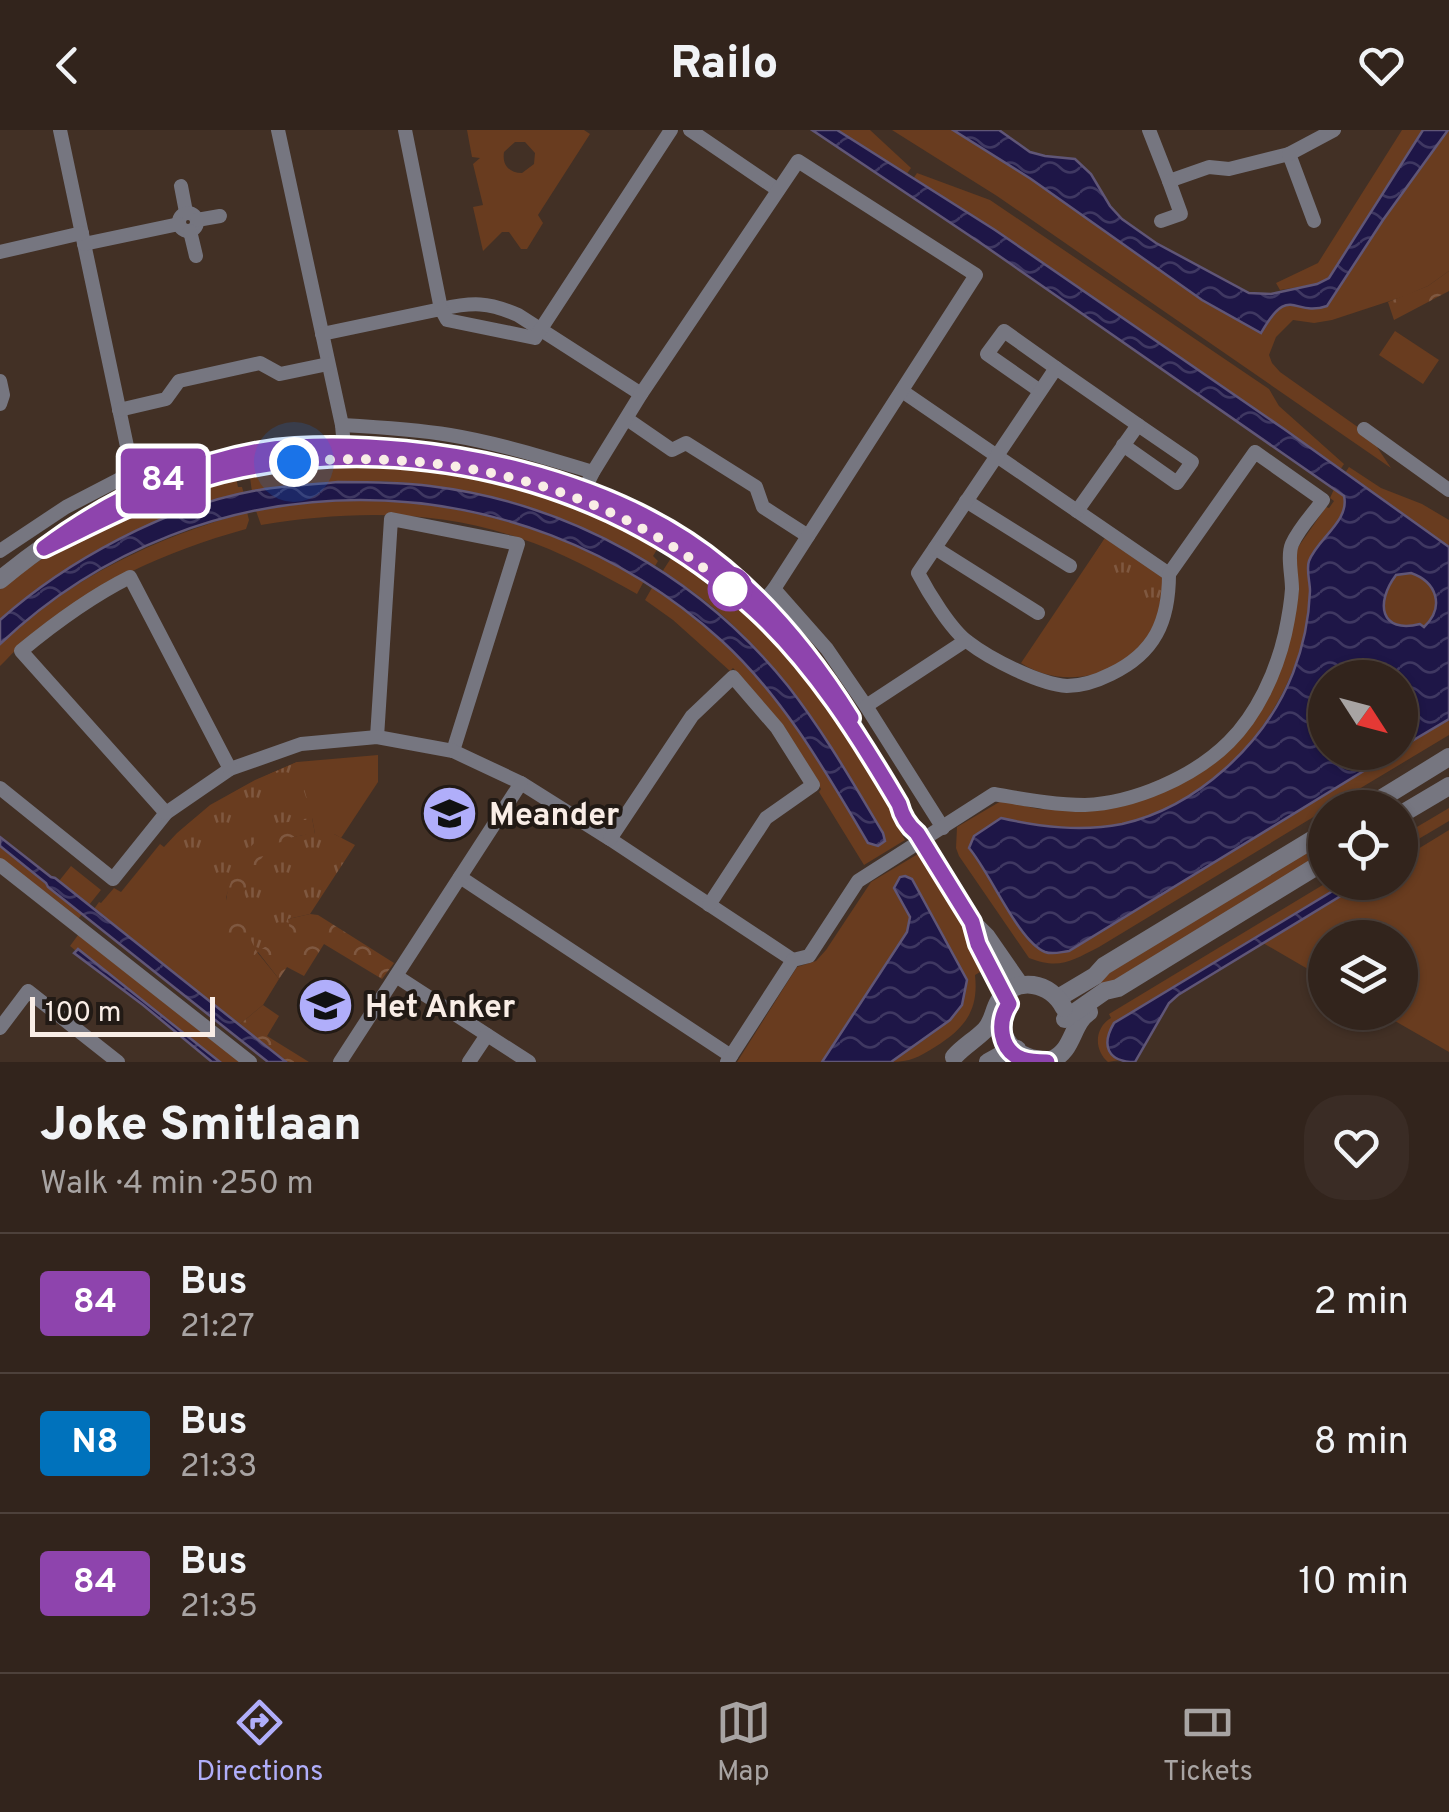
<!DOCTYPE html>
<html lang="en">
<head>
<meta charset="utf-8">
<style>
  body { margin:0; font-family:Overpass,sans-serif; background:#3a2c25; color:#f1f3f6; height:100vh; display:flex; flex-direction:column; font-size:38px; white-space:nowrap }
  * { box-sizing:border-box; margin:0 }
  p { font-size:32px; color:#a8a4a3 }
  .icon { flex:none; width:55px; height:55px; fill:none; stroke:currentColor; stroke-width:2; stroke-linecap:round; stroke-linejoin:round }
  .map { position:relative; height:932px; overflow:hidden }
  .drawer { display:flex; flex-direction:column; background:#32241c; flex:1 }
  .drawer>* { flex:none }
  .badge { padding:0 20px; border-radius:8px; font-size:35px; line-height:65px }
  .needle { width:65px; rotate:126deg }
  .tools { position:absolute; left:1308px; top:530px; display:grid; gap:20px }
  .tools a { display:grid; place-items:center; width:110px; height:110px; border-radius:50%; background:#32241c; box-shadow:0 2px 8px #0004,0 0 0 2px #4d413b; font-size:50px }
  .scale { position:absolute; left:30px; bottom:25px; width:185px; box-sizing:border-box; padding-left:10px; border:5px solid #f9ede6; border-top:0; font-size:28px; line-height:35px; white-space:nowrap; color:#f9ede6; -webkit-text-stroke:8px #221a15; paint-order:stroke }
  .you { position:absolute; width:50px; height:50px; margin:-25px; border:8px solid #fff; border-radius:50%; background:#1a73e8; box-shadow:0 0 0 15px #1a73e833 }
  .map>.badge { position:absolute; translate:-50% -50%; box-shadow:0 0 0 5px #fff }
  .round { display:grid; place-items:center; flex:none; width:105px; height:105px; border-radius:40px; background:#3a2c25 }
  .head { display:flex; align-items:center; justify-content:space-between; height:170px; padding:0 40px }
  h1 { font-size:48px; font-weight:800; line-height:75px }
  ul { padding:0; list-style:none }
  li { display:flex; align-items:center; gap:30px; height:140px; padding:0 40px; border-top:2px solid #4d413b }
  li div { flex:1 }
  li b { display:block; font-size:38px }
  li em { font-style:normal }
  li .badge { min-width:110px; font-weight:700; text-align:center }
  header { display:flex; justify-content:space-between; align-items:center; height:130px; padding:0 40px; background:#32241c; font-size:45px; font-weight:800 }
  .tab-bar { display:flex; justify-content:space-around; align-items:center; height:140px; border-top:2px solid #4d413b; background:#32241c; font-size:28px; color:#a8a4a3 }
  .tab-bar a { display:grid; justify-items:center; gap:5px }
  .tab-bar .active { color:#b0aefa }
  .map>svg:first-child { display:block }
</style>
</head>
<body>
<header><svg class="icon" aria-label="back" viewBox="0 0 24 24"><path d="M15 5l-7 7 7 7"/></svg>Railo<svg class="icon" aria-label="heart" viewBox="0 0 24 24"><path d="M12 20l-8-8c-3-5 5-10 8-4 3-6 11-1 8 4z"/></svg></header>
<div class="map">
<svg width="1449" height="932" viewBox="0 0 1449 932">
  <defs>
    <pattern id="forest-crowns" width="20" height="18" patternUnits="userSpaceOnUse" patternTransform="scale(2.5)"><rect width="20" height="18" fill="#693c1f"/><path d="M2 6a3 3 0 1 1 6 0M12 15a3 3 0 1 1 6 0" fill="none" stroke="#7f5840"/></pattern>
    <pattern id="park-tufts" width="24" height="20" patternUnits="userSpaceOnUse" patternTransform="scale(2.5)"><rect width="24" height="20" fill="#693c1f"/><path d="M3 7l-1-3M5 7V3M7 7l1-3M15 17l-1-3M17 17v-4M19 17l1-3" fill="none" stroke="#7f5840"/></pattern>
    <pattern id="water-waves" width="16" height="10" patternUnits="userSpaceOnUse" patternTransform="scale(2.5)"><rect width="16" height="10" fill="#1e1647"/><path d="M0 5q4-4 8 0t8 0" fill="none" stroke="#3f3862"/></pattern>
  </defs>
  <rect width="100%" height="100%" fill="#423025"/>
  <g fill="#693c1f" fill-rule="evenodd">
    <path d="M467,0H584L590,4L538,85L543,93L527,119H521L509,102H502L483,121L473,77L483,75L473,34L480,28L472,27ZM515,12H525L535,23L534,34L522,43C509,43 502,35 504,22Z"/>
    <path d="M837,0H870L911,38L906,45Z"/>
    <path d="M892,0H953L1031,49L1202,170L1261,203C1265,196 1270,185 1276,180C1289,168 1309,180 1327,176L1401,63L1449,0V141L1428,156L1405,166L1332,190L1314,193L1293,190L1276,207L1269,225L1272,233L1280,242L1369,305L1391,338L997,66Z"/>
    <path d="M1402,0H1423L1329,148L1317,154L1280,160L1276,153L1318,133Z"/>
    <path d="M917,43L990,70L1269,259L1279,276L1344,334L1340,340L995,100L913,49Z"/>
    <path d="M1395,201L1439,230L1423,254L1379,225Z"/>
    <path d="M349,329C425,331 500,340 571,368C602,381 632,397 661,413L653,426L658,431L655,436C560,380 449,345 337,352C309,354 280,359 252,362L249,340Z"/>
    <path d="M1349,337L1381,358L1422,374L1449,390V417L1345,343Z"/>
    <path d="M235,343L238,357H242L244,364C186,373 135,404 85,433C56,451 27,468 0,490V459C74,402 145,368 235,343Z"/>
    <path d="M1334,359C1338,361 1344,365 1345,369C1351,387 1312,417 1308,434C1307,441 1309,450 1310,457C1310,472 1308,489 1305,503C1283,592 1214,673 1123,693C1082,703 1041,697 1001,689L969,718L1068,821L1393,623L1400,622V618L1449,589V605L1329,677L1325,678V680L1099,817C1071,831 1060,840 1029,828L959,726L956,718L957,697L1001,671L1039,679L1087,681L1221,623L1280,537L1294,423L1326,377L1329,378L1334,371L1330,368Z"/>
    <path d="M378,369C480,378 556,400 644,451L637,464C599,443 560,421 519,408C436,379 347,381 261,395L256,381L307,372Z"/>
    <path d="M247,382L249,390L246,399C163,422 94,454 27,509C17,517 10,527 0,536V514C70,448 155,408 247,382Z"/>
    <path d="M1105,408L1161,483C1156,493 1152,503 1145,512C1115,548 1061,559 1021,533Z"/>
    <path d="M673,425L723,468L721,472L729,478L733,473L760,490L818,556L908,698L901,703L905,710L864,735L819,662L821,659L813,646L748,554L733,538L730,541L673,490L645,470L653,456C704,492 749,533 786,583C817,623 842,669 868,713L885,711L883,703C825,606 764,500 662,442Z"/>
    <path d="M1411,443C1438,452 1445,477 1423,497L1420,494C1380,504 1375,472 1396,445Z"/>
    <path d="M378,625V652L341,708L334,704H315L312,688L233,744L226,767L227,791L245,832L257,822L279,849L263,875L239,895L94,779L99,772L101,773L114,758L121,762L160,714L164,717L177,703L210,675L255,650L297,632Z"/>
    <path d="M1449,678V691L1400,720V707Z"/>
    <path d="M1449,700V922L1381,883L1400,882V808H1325V849L1263,813L1362,753L1400,752V730Z"/>
    <path d="M1325,710V723L1102,858L1097,849Z"/>
    <path d="M0,716L82,784L76,792L0,732Z"/>
    <path d="M918,724L924,727L987,838L975,845C979,881 964,899 935,917C919,927 910,932 891,932C923,910 961,892 967,851L894,758L910,787L907,802L822,932H737L797,837L816,831L826,820L871,752Z"/>
    <path d="M71,736L101,760L89,775L59,751Z"/>
    <path d="M1326,753H1346L1114,893C1105,909 1103,918 1120,930L1108,932C1094,920 1094,898 1111,888L1109,884Z"/>
    <path d="M81,801L245,932H220L78,819L76,821L70,816Z"/>
  </g>
  <g fill="url(#forest-crowns)">
    <path d="M1449,141V161L1394,190L1388,172L1428,156Z"/>
    <path d="M306,688H312L315,704C290,705 273,714 258,734L288,789L310,784L318,785L394,833L382,849L324,814L304,846L287,837L279,849L258,822L245,833C241,826 236,820 232,813C216,779 231,726 262,705C275,696 290,692 306,688Z"/>
    <path d="M263,875L279,886L267,906L309,932H286L239,895Z"/>
  </g>
  <g fill="url(#park-tufts)">
    <path d="M1105,408L1164,448L1157,490L1137,480L1122,460L1086,438Z"/>
    <path d="M297,632L312,688C262,691 239,722 226,767L164,718C201,676 247,653 297,632Z"/>
    <path d="M307,704H334L355,715L310,784L288,789L290,801L257,822C251,810 244,798 243,784C240,758 258,722 283,711C290,707 299,706 307,704Z"/>
  </g>
  <g fill="url(#water-waves)" stroke="#605677" stroke-width="2.5" fill-rule="evenodd">
    <path d="M812,0H837L995,100L1284,299L1449,417V589L1400,618V548H1325V622L1393,623L1069,821C1060,822 1053,825 1045,822C1018,811 990,742 969,718L974,706L1001,688C1041,697 1081,702 1122,694C1197,677 1265,614 1293,543C1303,517 1309,489 1310,461C1310,452 1306,439 1309,431C1317,409 1350,391 1344,366L982,114ZM1411,443C1437,452 1445,477 1424,497L1420,494C1380,504 1375,473 1396,445Z"/>
    <path d="M953,0H999L1030,22L1045,26L1075,29L1091,44L1110,76L1122,89L1156,113L1249,163L1271,164L1317,154L1329,148L1423,0H1448L1383,90L1327,176C1293,188 1290,152 1261,203L1202,170L1031,49Z"/>
    <path d="M338,352C369,352 399,352 430,356C569,373 700,446 788,556C824,602 853,653 883,703L885,711L878,716L868,713C826,642 784,568 722,511C517,324 203,321 0,514V490C66,431 166,377 253,361C281,356 310,355 338,352Z"/>
    <path d="M0,707L51,747L55,748L286,932H268L48,757L46,753L0,716Z"/>
    <path d="M905,746L912,749L967,850L962,875L950,890L891,932H822L907,802L910,787L894,758L900,747Z"/>
    <path d="M1346,753H1362L1178,865L1169,873L1135,932C1107,932 1101,915 1114,893Z"/>
    <path d="M78,819L220,932H212L143,875L74,823Z"/>
  </g>
  <g fill="none" stroke-linecap="round" stroke-linejoin="round">
    <g stroke="#767680" stroke-width="14">
      <path d="M60,0L132,340L142,369"/>
      <path d="M278,0L342,295L345,327"/>
      <path d="M405,0L441,179C473,172 488,172 518,185L641,264"/>
      <path d="M690,0L778,60"/>
      <path d="M1149,0L1169,51L1209,37L1229,39L1289,24L1314,91"/>
      <path d="M1289,24L1334,0"/>
      <path d="M181,56L186,82"/>
      <circle cx="188" cy="92" r="9"/>
      <path d="M197,90L220,86"/>
      <path d="M1161,91L1181,84L1169,51"/>
      <path d="M190,101L196,126"/>
      <path d="M84,114L179,94"/>
      <path d="M0,122L82,103"/>
      <path d="M322,204L441,179L447,190L535,208L671,0"/>
      <path d="M0,251L3,265L0,274"/>
      <path d="M902,261L1169,444"/>
      <path d="M1040,261L987,224L1004,201L1056,238"/>
      <path d="M119,280L166,269L179,251L260,233L280,244L328,234"/>
      <path d="M627,289L672,320L686,313L756,357L763,377L808,406"/>
      <path d="M342,295C378,297 414,299 450,305C498,313 546,328 593,342"/>
      <path d="M1364,299L1449,360"/>
      <path d="M1123,315L1177,353L1192,332L1138,295"/>
      <path d="M580,368L593,342L641,264L798,31L976,145L774,459L756,481"/>
      <path d="M966,371L1070,436"/>
      <path d="M1077,381L1138,295L1056,238L918,443C928,462 951,500 968,512C990,529 1039,554 1067,556C1083,556 1097,551 1111,544C1155,523 1169,491 1169,444"/>
      <path d="M935,418L1038,483"/>
      <path d="M0,421L66,377L120,349L132,340"/>
      <path d="M774,459L827,519L866,576L943,698"/>
      <path d="M866,576L965,511"/>
      <path d="M377,607L391,389L518,414L453,621"/>
      <path d="M0,658L113,749L166,683L230,639L301,614L377,607L453,621L521,653L610,709L793,830"/>
      <path d="M166,683L21,521C56,492 90,467 130,447L230,639"/>
      <path d="M610,709L692,586L733,547L777,598L813,655L766,688L709,775"/>
      <path d="M0,735L250,932"/>
      <path d="M460,747L731,926"/>
      <path d="M396,846L529,932"/>
      <path d="M0,898L28,861L118,932"/>
      <path d="M340,932L521,653"/>
      <path d="M469,932L487,905"/>
      <path d="M727,932L793,830L809,826L858,751L994,664C1024,669 1054,675 1085,675C1134,673 1194,647 1229,612C1257,584 1276,543 1285,504C1288,490 1291,474 1292,459C1292,445 1287,426 1292,414C1299,398 1313,384 1323,370L1255,322L1169,444"/>
    </g>
    <g stroke="#767680" stroke-width="18">
      <path d="M215,345L243,338L342,327"/>
      <path d="M671,416L739,466"/>
      <path d="M0,450C70,392 151,346 240,326C280,317 319,317 360,318C506,322 654,369 761,471C806,514 836,564 866,618C876,635 887,652 897,670C902,679 904,688 910,697L917,703L972,792L986,806L1020,855"/>
      <path d="M1366,678L1449,627"/>
      <path d="M1400,685L1449,656"/>
      <path d="M976,807L1009,874C990,904 1015,932 1051,930C1074,921 1071,894 1089,882"/>
      <path d="M1058,868L1095,846L1104,836L1325,702"/>
      <path d="M1065,889L1105,861L1118,858L1325,731"/>
      <path d="M954,927C964,916 975,910 985,900C993,892 993,881 999,871C1016,845 1051,852 1064,878"/>
      <path d="M988,932L1006,922L1017,919"/>
    </g>
  </g>
  <g fill="none" stroke-linecap="round" stroke-linejoin="round">
    <defs>
      <path id="line" d="M851,588C816,532 776,481 724,438C616,347 434,309 295,317C209,322 112,367 44,418C109,387 170,353 241,339C421,302 620,354 755,480C814,534 859,606 899,674C902,686 907,695 917,703L972,792L978,814L1009,874C997,892 999,920 1022,929C1030,932 1039,932 1047,932"/>
    </defs>
    <use href="#line" stroke="#fff" stroke-width="22"/>
    <use href="#line" stroke="#8e44ad" stroke-width="15"/>
    <path stroke="#f9ede6" stroke-width="10" stroke-dasharray="0 18" d="M294,332C451,318 608,355 730,459"/>
  </g>
  <defs>
    <symbol id="school-disc" viewBox="-11 -11 22 22"><circle r="9.5" fill="#b0aefa" stroke="#221a15"/><path d="M0-5L7-2L0 1L-7-2ZM-4 1L0 2.5L4 1V4Q0 6-4 4Z" fill="#111"/></symbol>
  </defs>
  <g fill-rule="evenodd">
    <use href="#school-disc" x="418" y="652" width="63" height="63"/>
    <use href="#school-disc" x="294" y="844" width="63" height="63"/>
  </g>
  <circle fill="#fff" stroke="#8e44ad" stroke-width="5" cx="730" cy="459" r="20"/>
  <g text-anchor="middle" stroke-width="8" stroke-linejoin="round" paint-order="stroke">
    <g font-size="32" font-weight="bold" fill="#f9ede6" stroke="#221a15" text-anchor="start">
      <text x="489" y="695">Meander</text>
      <text x="365" y="887">Het Anker</text>
    </g>
  </g>
</svg>
<div class="tools">
<a><svg class="needle" viewBox="-14 -14 28 28"><path d="M0-13l5 13h-10z" fill="#e53935"/><path d="M0 13l5-13h-10z" fill="#a8a4a3"/></svg></a>
<a><svg class="icon" aria-label="locate" viewBox="0 0 24 24"><circle cx="12" cy="12" r="6"/><path d="M12 2v4M12 18v4M2 12h4M18 12h4"/></svg></a>
<a><svg class="icon" aria-label="layers" viewBox="0 0 24 24"><path d="M12 4l9 5-9 5-9-5zM3 14l9 5 9-5"/></svg></a>
</div>
<div class="scale">100 m</div>
<div class="you" style="left:294px;top:332px"></div>
<b class="badge" style="left:163px;top:351px;background:#8e44ad;color:#fff">84</b>
</div>
<section class="drawer">
<div class="head"><div><h1>Joke Smitlaan</h1><p>Walk · 4 min · 250 m</p></div><a class="round"><svg class="icon" aria-label="heart" viewBox="0 0 24 24"><path d="M12 20l-8-8c-3-5 5-10 8-4 3-6 11-1 8 4z"/></svg></a></div>
<ul>
<li><span class="badge" style="background:#8e44ad;color:#fff">84</span><div><b>Bus</b><p>21:27</p></div><em>2 min</em></li>
<li><span class="badge" style="background:#0072bc;color:#fff">N8</span><div><b>Bus</b><p>21:33</p></div><em>8 min</em></li>
<li><span class="badge" style="background:#8e44ad;color:#fff">84</span><div><b>Bus</b><p>21:35</p></div><em>10 min</em></li>
</ul>
</section>
<nav class="tab-bar">
<a class="active"><svg class="icon" aria-label="directions" viewBox="0 0 24 24"><path d="M12 3l9 9-9 9-9-9zM9 14v-3h6M13 9l2 2-2 2"/></svg>Directions</a>
<a><svg class="icon" aria-label="map" viewBox="0 0 24 24"><path d="M3 6l6-2 6 2 6-2v14l-6 2-6-2-6 2zM9 4v14M15 6v14"/></svg>Map</a>
<a><svg class="icon" aria-label="tickets" viewBox="0 0 24 24"><path d="M3 7h18v10H3zM15 7v10"/></svg>Tickets</a>
</nav>
</body>
</html>
